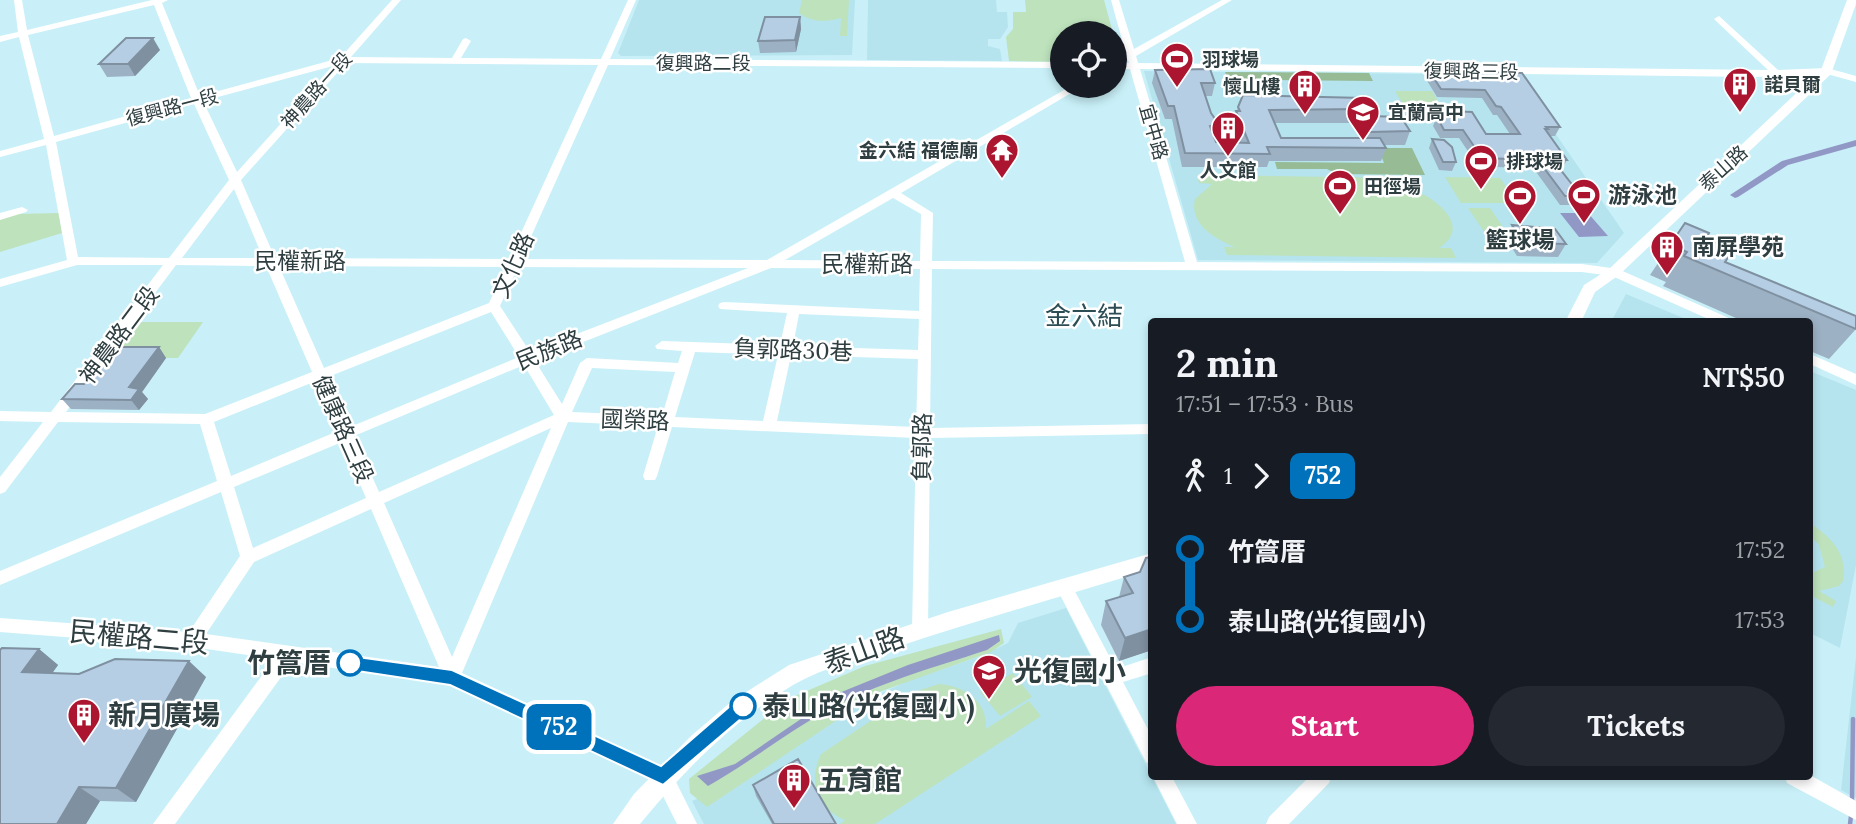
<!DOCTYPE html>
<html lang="en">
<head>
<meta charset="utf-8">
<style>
  body { margin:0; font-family:Lora,"Noto Sans TC",serif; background:#242831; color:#f1f3f6; height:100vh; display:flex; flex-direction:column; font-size:26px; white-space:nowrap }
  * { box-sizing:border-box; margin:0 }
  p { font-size:23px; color:#9ea1a6 }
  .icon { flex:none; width:38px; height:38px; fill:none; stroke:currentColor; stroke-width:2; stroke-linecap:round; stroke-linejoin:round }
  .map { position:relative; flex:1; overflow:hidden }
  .sheet { position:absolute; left:1148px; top:318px; width:665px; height:462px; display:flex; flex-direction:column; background:#171b24; border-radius:7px; box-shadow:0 4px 10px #0003 }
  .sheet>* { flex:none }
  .badge { padding:0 14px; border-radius:10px; font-size:24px; line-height:46px }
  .tools { position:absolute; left:1050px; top:21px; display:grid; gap:14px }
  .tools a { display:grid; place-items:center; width:77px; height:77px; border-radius:50%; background:#171b24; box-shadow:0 4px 10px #0003; font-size:35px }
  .map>.badge { position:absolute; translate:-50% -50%; box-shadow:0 0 0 4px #fff }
  .legs { display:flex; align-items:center; gap:10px; height:77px; padding:0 28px; font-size:23px }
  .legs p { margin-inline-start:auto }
  .overview { display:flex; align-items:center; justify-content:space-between; height:119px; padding:0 28px }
  h1 { font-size:38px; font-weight:700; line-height:52px }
  .button { display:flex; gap:14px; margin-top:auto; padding:14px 28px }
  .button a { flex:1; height:80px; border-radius:42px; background:#db2777; color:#fff; font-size:28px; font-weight:700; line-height:80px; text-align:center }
  .button a+a { background:#242831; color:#f1f3f6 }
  ul { padding:0 28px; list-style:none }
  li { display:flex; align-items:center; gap:24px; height:70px; font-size:26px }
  li i { display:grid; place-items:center; width:10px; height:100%; margin:0 9px; background:currentColor }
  li i::after { content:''; width:18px; height:18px; margin:-9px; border:5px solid; border-radius:50%; background:#171b24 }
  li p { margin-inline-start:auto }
  li:first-child i { background:linear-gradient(#0000 50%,currentColor 0) }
  li:last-child i { background:linear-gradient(currentColor 50%,#0000 0) }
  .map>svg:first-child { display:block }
</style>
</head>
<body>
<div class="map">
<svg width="1856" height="824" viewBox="0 0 1856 824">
  <rect width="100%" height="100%" fill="#c9f0f8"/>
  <g fill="#b5e4ee">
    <path d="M639,0H855L852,55L621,56L618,53Z"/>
    <path d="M868,0H996L997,12H1007L1008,27L1000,39H988V46L1000,49L1002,61L867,60Z"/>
    <path d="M1144,71L1515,75L1624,233L1597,263L1198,260Z"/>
    <path d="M1626,294L1693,322H1611Z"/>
    <path d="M1810,371L1856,390V565L1840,648L1810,633Z"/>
    <path d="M1066,608L1176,824H704L692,801L748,777L821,721L908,681L981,656L1008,643L1018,623Z"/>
    <path d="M1856,657V798L1841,790Z"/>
  </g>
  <g fill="#bde2bc">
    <path d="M802,0H849L847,36H840L841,18C826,22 813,23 799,13Z"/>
    <path d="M1025,0H1104L1113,33H1062V62L1009,61L1006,37L1013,29V12H1026Z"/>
    <path d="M1395,91H1432L1444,111H1407Z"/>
    <path d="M1197,175L1407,178L1410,185L1405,186C1429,194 1476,224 1439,248H1451L1456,258L1227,255L1224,247H1235C1215,239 1189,224 1195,199L1212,184L1199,183Z"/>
    <path d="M1445,177L1500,178L1518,203H1461Z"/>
    <path d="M1468,208H1490L1507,233H1485Z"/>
    <path d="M59,213L62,233L0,252V219L16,214Z"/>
    <path d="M140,322H203L178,358H112Z"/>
    <path d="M1810,523C1831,537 1848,554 1843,581L1839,586L1819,591L1836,601L1833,607L1810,595V574L1825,567L1819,545L1810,535Z"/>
    <path d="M1001,629L1004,643L991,652L879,692L707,807L690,793L689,779L788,699L865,666Z"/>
    <path d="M1013,673L1032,697L1000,716L980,692Z"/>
    <path d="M939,684C964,686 988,701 986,729L1029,701L1041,716L875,824H840L845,820C817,809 808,780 821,754L914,692Z"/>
  </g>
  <g fill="#96bb95">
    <path d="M1225,72L1369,73L1373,81L1257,80L1255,85L1227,77Z"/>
    <path d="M1378,148H1412L1425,175L1337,174L1327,169H1277L1275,162L1384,163Z"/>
  </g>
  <g fill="#9298c6">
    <path d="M1560,213H1588L1608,236L1579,237Z"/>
    <path d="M999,635L1000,641L987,650C932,668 877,683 826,711C786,733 749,763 708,786L697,776L735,764L839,693L908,665Z"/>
  </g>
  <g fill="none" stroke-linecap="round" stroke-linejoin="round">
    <g stroke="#9298c6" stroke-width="4.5">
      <path d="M1852,801L1853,719"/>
      <path d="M1850,824L1851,816"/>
    </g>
    <path fill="#9298c6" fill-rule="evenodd" d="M1856,140V146L1788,165L1738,197L1735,198L1730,195L1782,161Z"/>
    <g fill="#fff" fill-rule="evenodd">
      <path d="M14,0H22L27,30L152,0H168L162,3L200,96L340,58L392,0H401L351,57L452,58L463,39L466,38L471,41L461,58L601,59L628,0H636L610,59L1062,62V68L608,65L521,259L767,260L1071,86H1083L901,193L933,213L932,261L1185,262L1130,69H1115V63H1129L1128,60L1120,58L1126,54L1111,0H1119L1134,49L1222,0H1232L1136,56L1138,63L1768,70L1716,21L1714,19L1719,16L1778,70L1827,68L1856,76V82L1827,74L1753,77L1140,69L1197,262L1582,264L1618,269L1731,319L1732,322H1715L1612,276L1582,272L932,269L930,428L1152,424V434L930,438L928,630L926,635L920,637L914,635L912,630L916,438L672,427L657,476L655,480H645L643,476L658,426L568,422L462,673L670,770L697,824H677L656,782L450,685L292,662L175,824H153L274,659L193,647L0,632V618L189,632L240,556L221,492L0,585V571L217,481L200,424L58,422L5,492L0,494V477L43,422L0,421V411L51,412L163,265H77L0,287V279L67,260L46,145L0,157V151L44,139L19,37L0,42V36L18,32ZM154,5L191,98L54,136L28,35ZM346,63L598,65L509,259L275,258L241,180ZM333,66L237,172L203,101ZM194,104L229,180L169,258L78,257L56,142ZM234,189L263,258H182ZM893,198L921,214L920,261L785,260ZM176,265L266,266L312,372L205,414L66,412ZM279,266L506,267L489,303L324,368ZM518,267L748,268L530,352L500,306ZM771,268L920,269L919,311L724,302L720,303L718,306L720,309L787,313L780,345L662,341L655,346L657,349L682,351L678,363L587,358L580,363L562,404L535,361ZM491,312L519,357L350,427L328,377ZM799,314L919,319L918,350L793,346ZM695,352L778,355L763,421L675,417ZM791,355L918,359L916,427L777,421ZM524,365L554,415L379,492L354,436ZM592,368L675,372L662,416L572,412ZM316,381L338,431L231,476L214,422ZM551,428L452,657L384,503ZM342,442L366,498L253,548L234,487ZM371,509L439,667L206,634L254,562Z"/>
      <path d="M22,207L28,210L26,212L0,220V213Z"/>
      <path d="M1810,354L1856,374V385L1810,364Z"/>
      <path d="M1064,580L1070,582L1116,669L1152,657V673L1123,682L1152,737V765L1146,762L1056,587L1058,582Z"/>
      <path d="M1810,775L1856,801V820L1787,783L1785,777Z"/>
      <path d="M1153,777H1172L1197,824H1177Z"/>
      <path d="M1309,777H1331L1329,783L1289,824H1266L1269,817Z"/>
    </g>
    <g fill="#fff" fill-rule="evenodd">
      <path d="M1847,0H1856V4L1831,74L1619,275L1595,292L1581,322H1565L1584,285L1609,269L1821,70Z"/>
      <path d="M1152,553V569C1067,595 981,619 897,647C863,658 824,667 793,685C733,721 684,770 640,824H613L634,794L691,736L732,701L789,665L948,612Z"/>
    </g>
  </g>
  <g fill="#9cb1c4" fill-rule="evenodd">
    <path d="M800,17L801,29L796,52L760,53L758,41Z"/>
    <path d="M160,50L135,76L107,77L99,64Z"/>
    <path d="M1155,70L1215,83L1212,96H1206L1216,142L1240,143L1233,124L1238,107L1364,98L1370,116L1410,131L1405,145H1384L1386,148L1381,161H1269L1267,167H1182L1172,119H1165L1152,83ZM1275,123H1355L1362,138H1281Z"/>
    <path d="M1429,71L1522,73L1560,127L1555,136H1549L1567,160L1562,169H1560L1581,196L1576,205H1560L1534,169L1478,166L1459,138H1440L1433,126L1437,117L1446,118L1449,111L1486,134H1510L1497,115H1493L1482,98L1437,97L1426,79Z"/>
    <path d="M1432,139L1456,162L1452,171L1439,170L1429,148Z"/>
    <path d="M1512,225L1566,244L1558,257L1517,256L1506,238Z"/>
    <path d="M1706,238L1725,262L1856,329L1829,359L1810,351V322H1745L1663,286L1666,282L1650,275L1670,245Z"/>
    <path d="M159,347L166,358L142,392L148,399L139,410L71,409L62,399L84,384Z"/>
    <path d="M1152,557V650L1119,661L1101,625L1106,601L1119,597L1124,577L1140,572Z"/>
    <path d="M39,649L58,665L52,673L206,677L136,802L100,801L86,824H0Z"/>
    <path d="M753,785L836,824H772L756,796Z"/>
  </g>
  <g fill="#7f90a0">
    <path d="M800,17L801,29L796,52L795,40Z"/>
    <path d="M153,38L160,50L135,76L128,64Z"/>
    <path d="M1218,123L1215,136L1207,139L1210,126Z"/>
    <path d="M159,347L166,358L142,392L148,399L139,410L131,400L129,387Z"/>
    <path d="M1152,629V650L1119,661L1125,638Z"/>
    <path d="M39,649L58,665L42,688L22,672Z"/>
    <path d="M189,661L206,677L136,802L116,788Z"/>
    <path d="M79,787L100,801L86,824H57Z"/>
  </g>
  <g fill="#b5cee4" stroke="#7f90a0" stroke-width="2">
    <path d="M765,17H800L795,40L758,41Z"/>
    <path d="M126,38H153L128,64H99Z"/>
    <path d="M1210,69L1215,83H1201L1211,113L1218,123L1210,126L1216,142L1249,143L1236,111H1240L1238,107L1243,95L1364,98L1372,104L1370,116L1401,117L1410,131L1370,132L1359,109L1269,110L1281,138H1380L1386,148L1267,147L1270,154L1185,153L1174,106H1168L1155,70Z"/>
    <path d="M1429,71L1522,73L1560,127H1546L1548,129H1545L1567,160H1553L1581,196H1565L1538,160L1482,158L1463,130H1444L1437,117L1452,118L1449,111L1472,112L1486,134H1520L1501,107L1496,106L1485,90L1441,89Z"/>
    <path d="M1432,139L1444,140L1452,147L1456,162H1443Z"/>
    <path d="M1685,223L1709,233L1706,238L1734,249L1725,262L1856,316V329L1684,256L1687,252L1670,245Z"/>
    <path d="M1512,225L1555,229L1566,244L1524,243Z"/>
    <path d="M112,347H159L129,387L139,389L131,400L62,399L75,384H84Z"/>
    <path d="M1152,557V629L1125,638L1106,601L1133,593L1124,577L1140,572L1146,558Z"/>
    <path d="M2,648L39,649L22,672L79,674L115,659L189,661L116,788L79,787L57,824H0V650Z"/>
    <path d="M798,759L836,824H774L753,785Z"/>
  </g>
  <path fill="#0072bc" stroke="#fff" stroke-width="2" d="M350,656L452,670L661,766L737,700L743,698L752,706L749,712L663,785L450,685L344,669L341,663L344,658Z"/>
  <defs>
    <symbol id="stadium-pin" viewBox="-11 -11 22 30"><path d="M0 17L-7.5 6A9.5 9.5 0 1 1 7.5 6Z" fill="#ab152f" stroke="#fff"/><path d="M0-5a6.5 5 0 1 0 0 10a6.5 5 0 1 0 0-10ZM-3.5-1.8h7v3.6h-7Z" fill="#fff"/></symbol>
    <symbol id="building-pin" viewBox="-11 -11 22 30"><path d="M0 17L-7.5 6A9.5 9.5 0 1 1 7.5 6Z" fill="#ab152f" stroke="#fff"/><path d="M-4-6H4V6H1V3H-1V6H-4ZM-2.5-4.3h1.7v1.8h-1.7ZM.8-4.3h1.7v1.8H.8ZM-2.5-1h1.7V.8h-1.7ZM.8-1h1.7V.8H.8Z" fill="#fff"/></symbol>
    <symbol id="school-pin" viewBox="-11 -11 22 30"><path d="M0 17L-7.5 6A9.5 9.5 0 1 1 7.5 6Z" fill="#ab152f" stroke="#fff"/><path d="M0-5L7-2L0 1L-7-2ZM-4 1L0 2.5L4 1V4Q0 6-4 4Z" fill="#fff"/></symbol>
    <symbol id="temple-pin" viewBox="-11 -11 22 30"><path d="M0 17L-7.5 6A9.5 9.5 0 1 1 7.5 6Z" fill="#ab152f" stroke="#fff"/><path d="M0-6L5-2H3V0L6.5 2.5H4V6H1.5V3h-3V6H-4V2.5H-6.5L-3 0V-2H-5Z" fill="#fff"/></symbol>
  </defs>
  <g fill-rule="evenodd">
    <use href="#stadium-pin" x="1158" y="40" width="38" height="52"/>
    <use href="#building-pin" x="1721" y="65" width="38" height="52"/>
    <use href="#building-pin" x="1286" y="67" width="38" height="52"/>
    <use href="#school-pin" x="1344" y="93" width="38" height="52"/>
    <use href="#building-pin" x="1209" y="109" width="38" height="52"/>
    <use href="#temple-pin" x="983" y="131" width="38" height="52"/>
    <use href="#stadium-pin" x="1462" y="142" width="38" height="52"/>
    <use href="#stadium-pin" x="1321" y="167" width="38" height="52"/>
    <use href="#stadium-pin" x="1565" y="176" width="38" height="52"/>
    <use href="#stadium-pin" x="1501" y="177" width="38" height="52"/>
    <use href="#building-pin" x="1648" y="228" width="38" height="52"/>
    <use href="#school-pin" x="970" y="652" width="38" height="52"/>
    <use href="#building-pin" x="65" y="696" width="38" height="52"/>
    <use href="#building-pin" x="775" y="761" width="38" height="52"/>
  </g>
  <g fill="#fff" stroke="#0072bc" stroke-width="3.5">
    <circle cx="350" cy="663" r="12"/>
    <circle cx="743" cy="706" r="12"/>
  </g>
  <g text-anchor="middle" stroke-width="5" stroke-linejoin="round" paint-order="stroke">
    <g font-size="19" font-weight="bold" fill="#2f3e41" stroke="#fff" text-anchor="start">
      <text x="1202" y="66">羽球場</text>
      <text x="1764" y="91">諾貝爾</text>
      <text x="1280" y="93" text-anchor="end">懷山樓</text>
      <text x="1388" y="119">宜蘭高中</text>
      <text x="978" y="157" text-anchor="end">金六結 福德廟</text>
      <text x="1506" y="168">排球場</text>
      <text x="1228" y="177" text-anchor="middle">人文館</text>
      <text x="1364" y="193">田徑場</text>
    </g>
    <g font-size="19" fill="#2f3e41" stroke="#fff">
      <text x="703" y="70">復興路二段</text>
      <text transform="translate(1471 71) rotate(1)" y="7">復興路三段</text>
      <text transform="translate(316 90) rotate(-48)" y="7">神農路一段</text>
      <text transform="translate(172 107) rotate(-15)" y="7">復興路一段</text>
      <text transform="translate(1154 132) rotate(74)" y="7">宜中路</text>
      <text transform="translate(1723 168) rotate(-42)" y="7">泰山路</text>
    </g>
    <g font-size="23" font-weight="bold" fill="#2f3e41" stroke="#fff" text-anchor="start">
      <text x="1608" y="203">游泳池</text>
      <text x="1520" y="248" text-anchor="middle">籃球場</text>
      <text x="1692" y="255">南屏學苑</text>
    </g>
    <g font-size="23" fill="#2f3e41" stroke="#fff">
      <text x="300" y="269">民權新路</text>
      <text x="867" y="272">民權新路</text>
      <text transform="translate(513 265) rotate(-66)" y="8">文化路</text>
      <text transform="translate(119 335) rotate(-53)" y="8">神農路二段</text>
      <text transform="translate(549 350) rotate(-22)" y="8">民族路</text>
      <text transform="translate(793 350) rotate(2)" y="8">負郭路30巷</text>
      <text transform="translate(635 420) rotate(2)" y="8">國榮路</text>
      <text transform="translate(343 429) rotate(66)" y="8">健康路三段</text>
      <text transform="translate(922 447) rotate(-89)" y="8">負郭路</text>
    </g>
    <g font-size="26" fill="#2b4d53" stroke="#fff">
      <text x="1084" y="325">金六結</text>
    </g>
    <g font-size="28" fill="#2f3e41" stroke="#fff">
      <text transform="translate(139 637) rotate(5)" y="10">民權路二段</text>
      <text transform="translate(864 650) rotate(-20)" y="10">泰山路</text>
    </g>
    <g font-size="28" font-weight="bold" fill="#2f3e41" stroke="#fff" text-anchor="end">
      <text x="331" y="673">竹篙厝</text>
      <text x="762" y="716" text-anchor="start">泰山路(光復國小)</text>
    </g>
    <g font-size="28" font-weight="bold" fill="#2f3e41" stroke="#fff" text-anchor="start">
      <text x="1014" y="681">光復國小</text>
      <text x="108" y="725">新月廣場</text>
      <text x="818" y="790">五育館</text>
    </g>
  </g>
</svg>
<div class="tools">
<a><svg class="icon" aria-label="locate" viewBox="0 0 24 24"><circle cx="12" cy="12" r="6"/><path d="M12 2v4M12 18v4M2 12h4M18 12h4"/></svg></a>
</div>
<b class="badge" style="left:559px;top:727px;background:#0072bc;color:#fff">752</b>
<section class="sheet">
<div class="overview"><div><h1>2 min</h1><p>17:51 – 17:53 · Bus</p></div><b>NT$50</b></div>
<div class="legs"><svg class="icon" aria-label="walk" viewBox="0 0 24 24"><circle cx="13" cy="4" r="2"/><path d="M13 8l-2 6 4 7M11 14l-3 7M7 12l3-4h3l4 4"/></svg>1<svg class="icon" aria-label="forward" viewBox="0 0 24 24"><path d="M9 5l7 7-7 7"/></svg><b class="badge" style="background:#0072bc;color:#fff">752</b></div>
<ul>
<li><i style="color:#0072bc"></i><b>竹篙厝</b><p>17:52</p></li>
<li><i style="color:#0072bc"></i><b>泰山路(光復國小)</b><p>17:53</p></li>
</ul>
<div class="button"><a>Start</a><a>Tickets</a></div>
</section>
</div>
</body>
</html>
